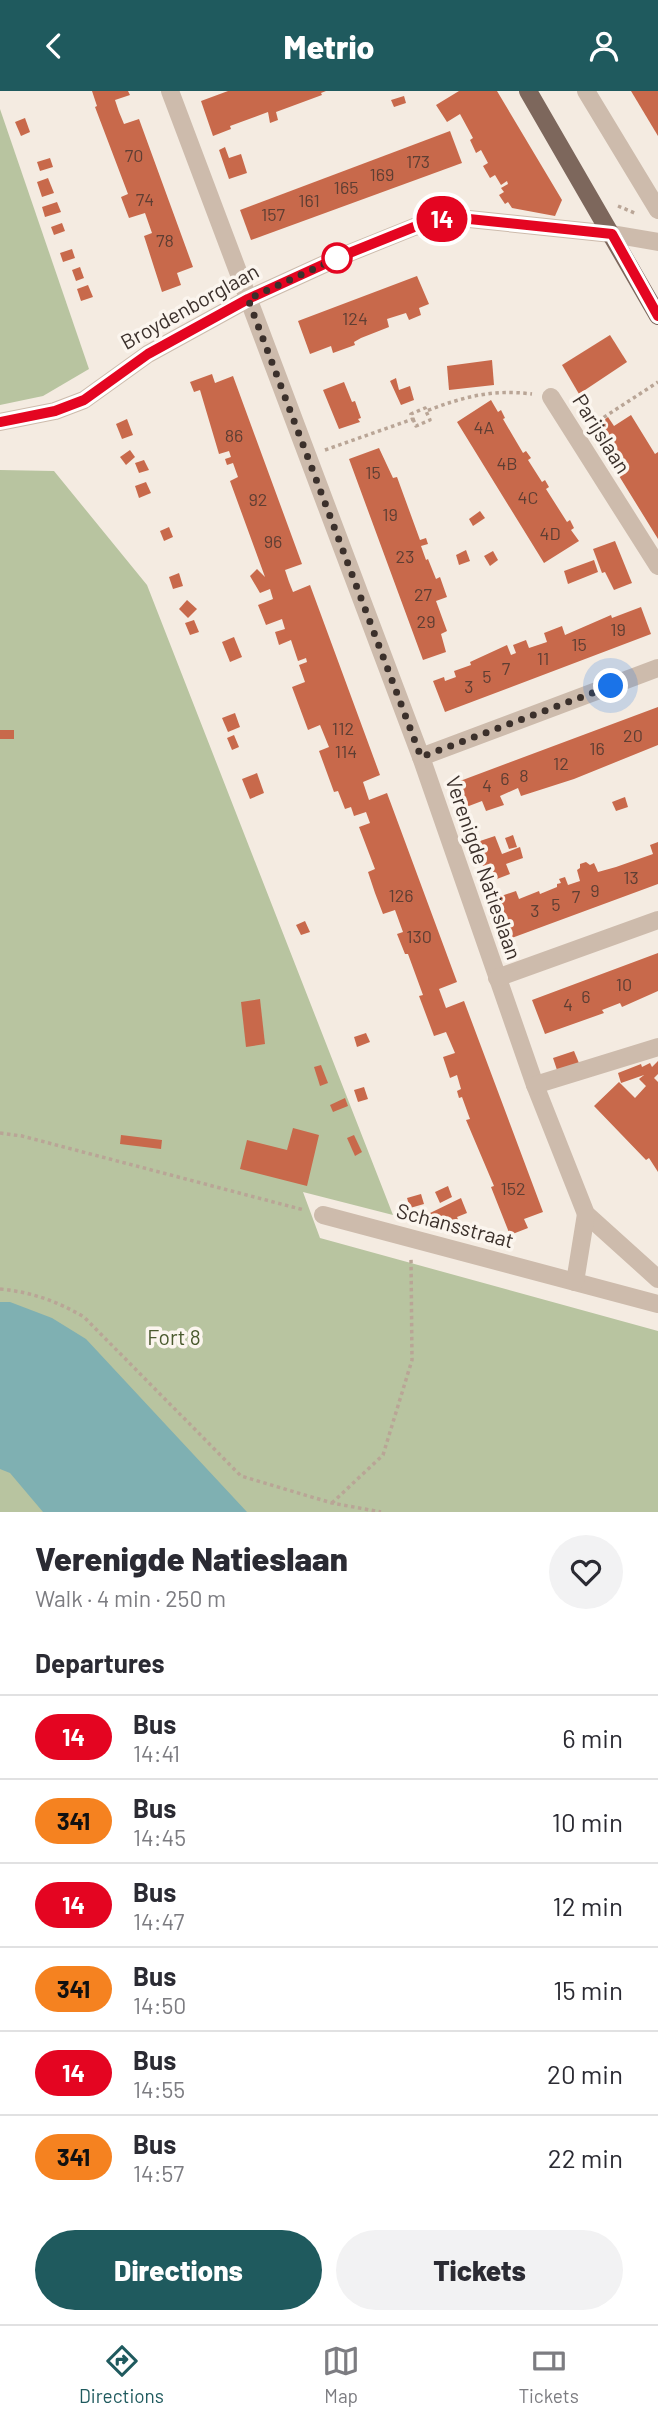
<!DOCTYPE html>
<html lang="en">
<head>
<meta charset="utf-8">
<style>
  body { margin:0; font-family:Barlow,sans-serif; background:#f2f2f3; color:#2b2b33; height:100vh; display:flex; flex-direction:column; font-size:26px; white-space:nowrap }
  * { box-sizing:border-box; margin:0 }
  p { font-size:23px; color:#7c7c81 }
  .icon { flex:none; width:38px; height:38px; fill:none; stroke:currentColor; stroke-width:2; stroke-linecap:round; stroke-linejoin:round }
  .map { position:relative; height:1421px; overflow:hidden }
  .sheet { display:flex; flex-direction:column; background:#fff; flex:1 }
  .sheet>* { flex:none }
  .badge { padding:0 14px; border-radius:23px; font-size:24px; line-height:46px }
  .you { position:absolute; width:35px; height:35px; margin:-18px; border:5px solid #fff; border-radius:50%; background:#1a73e8; box-shadow:0 0 0 10px #1a73e833 }
  .map>.badge { position:absolute; translate:-50% -50%; box-shadow:0 0 0 4px #fff }
  h2 { padding:0 35px; font-size:26px; line-height:63px }
  .round { display:grid; place-items:center; flex:none; width:74px; height:74px; border-radius:37px; background:#f2f2f3 }
  .headline { display:flex; align-items:center; justify-content:space-between; height:119px; padding:0 35px }
  h1 { font-size:33px; font-weight:800; line-height:52px }
  .primary-button { display:flex; gap:14px; margin-top:auto; padding:14px 35px }
  .primary-button a { flex:1; height:80px; border-radius:42px; background:#1f5a5e; color:#fff; font-size:28px; font-weight:800; line-height:80px; text-align:center }
  .primary-button a+a { background:#f2f2f3; color:#2b2b33 }
  ul { padding:0; list-style:none }
  li { display:flex; align-items:center; gap:21px; height:84px; padding:0 35px; border-top:2px solid #e1e1e2 }
  li div { flex:1 }
  li b { display:block; font-size:26px }
  li em { font-style:normal }
  li .badge { min-width:77px; font-weight:700; text-align:center }
  header { display:flex; justify-content:space-between; align-items:center; height:91px; padding:0 35px; background:#1f5a5e; color:#fff; font-size:32px; font-weight:800 }
  .menu { display:flex; justify-content:space-around; align-items:center; height:98px; border-top:2px solid #e1e1e2; background:#fff; font-size:19px; color:#7c7c81 }
  .menu a { display:grid; justify-items:center; gap:4px }
  .menu .on { color:#1f5a5e }
  .map>svg:first-child { display:block }
</style>
</head>
<body>
<header><svg class="icon" aria-label="back" viewBox="0 0 24 24"><path d="M15 5l-7 7 7 7"/></svg>Metrio<svg class="icon" aria-label="person" viewBox="0 0 24 24"><circle cx="12" cy="8" r="4"/><path d="M4 21q1-7 8-7t8 7"/></svg></header>
<div class="map">
<svg width="658" height="1421" viewBox="0 0 658 1421">
  <rect width="100%" height="100%" fill="#f4ebe1"/>
  <g fill="#b8c4a0">
    <path d="M0,18L89,278L43,305L0,314Z"/>
    <path d="M0,379L54,380L147,494L393,1124L303,1101L320,1147L658,1240V1421H0Z"/>
  </g>
  <path fill="#7fb0b2" d="M0,1211H10L52,1227L86,1248L247,1421H43L10,1382L0,1378Z"/>
  <g fill="#c8694b">
    <path d="M92,0H128L130,4L115,9L119,21L124,33L139,28L193,176L177,182L181,194L162,201L144,145L152,142L145,122L129,127L121,106L128,103L95,16L97,15Z"/>
    <path d="M228,0H326L321,2L322,4L276,21L278,29L270,32L268,21L230,35L231,38L213,45L201,10Z"/>
    <path d="M459,0H497L562,109L555,125L512,117L508,111L505,113L499,104L504,101L501,97L508,93L507,90L501,94L495,84L490,87L483,75L488,72L481,59L476,62L470,49L473,47L460,23L447,31L436,14Z"/>
    <path d="M631,0H658V45Z"/>
    <path d="M404,5L406,12L394,16L391,9Z"/>
    <path d="M25,27L30,41L21,45L15,31Z"/>
    <path d="M450,40L462,72L251,149L240,119Z"/>
    <path d="M225,56L229,67L241,63L247,82L229,88L219,59Z"/>
    <path d="M50,67L53,76L40,80L37,71Z"/>
    <path d="M48,87L54,102L42,106L37,91Z"/>
    <path d="M57,111L61,121L45,126L42,116Z"/>
    <path d="M62,132L65,140L54,144L51,136Z"/>
    <path d="M72,158L75,167L63,171L60,162Z"/>
    <path d="M80,176L84,187L76,190L72,179Z"/>
    <path d="M417,185L429,213L419,217L421,224L409,229L406,222L387,228L389,236L361,247L354,251L355,254L333,262L331,255L310,263L298,230Z"/>
    <path d="M88,194L93,206L81,210L77,198Z"/>
    <path d="M610,244L627,271L579,303L562,274Z"/>
    <path d="M492,269L494,294L449,299L447,275Z"/>
    <path d="M212,283L215,292L233,285L302,473L285,479L289,491L293,501L310,494L380,684L363,691L369,709L387,702L457,891L439,898L446,917L464,910L543,1121L524,1128L528,1137L510,1144L491,1096L494,1095L466,1029L470,1028L462,1006L459,1007L457,1000L461,998L457,984L450,987L443,966L455,962L446,941L434,945L419,905L423,904L408,863H405L397,843L403,841L395,819L383,823L375,802L368,781L375,778L359,736L370,732L366,721L354,725L351,716L345,718L338,700L334,701L319,660L329,656L320,634L308,639L292,596L305,591L299,574L307,571L306,567L298,570L291,549L279,554L275,541L285,538L282,528L266,534L258,514L273,508L270,498L260,502L250,485L257,478L265,486L230,390L238,386L233,372L227,374L225,368L231,366L229,360L219,363L200,299L194,301L190,291Z"/>
    <path d="M396,287L399,299L410,295L414,309L401,314L390,290Z"/>
    <path d="M344,291L352,311L355,310L361,327L358,328L360,331L339,338L323,299Z"/>
    <path d="M491,309L498,321L501,319L505,327L503,328L523,362L526,360L531,367L528,369L542,391L545,389L549,396L546,398L567,431L570,429L574,437L571,439L579,450L544,472L457,331Z"/>
    <path d="M631,324L655,363L658,361V448L595,346L602,341L598,333L608,326L614,335Z"/>
    <path d="M127,328L133,344L122,348L116,333Z"/>
    <path d="M379,357L393,387L397,386L420,449L426,447L428,453L421,455L426,469L428,468L436,488L440,486L447,506L436,510L447,540L441,543L446,561L423,569L349,368Z"/>
    <path d="M130,359L135,366L126,374L120,366Z"/>
    <path d="M144,369L149,379L139,382L135,372Z"/>
    <path d="M146,391L151,402L139,407L135,395Z"/>
    <path d="M480,420L485,427L473,435L469,428Z"/>
    <path d="M169,436L173,446L164,450L160,440Z"/>
    <path d="M615,450L632,492L614,499L605,481L602,482L593,458Z"/>
    <path d="M466,459L470,470L459,474L456,464Z"/>
    <path d="M493,460L498,469L490,475L484,465Z"/>
    <path d="M594,469L598,481L568,493L564,480Z"/>
    <path d="M179,482L183,495L173,498L169,486Z"/>
    <path d="M187,509L197,518L188,527L179,518Z"/>
    <path d="M641,516L651,543L445,621L433,590L444,586L445,590L456,586L454,580L471,574L470,571L507,554L511,564L516,562L513,554L526,549L529,557L547,551L544,542L562,535L565,544L611,524L612,527Z"/>
    <path d="M194,529L199,541L190,544L185,532Z"/>
    <path d="M234,546L242,566L230,571L222,551Z"/>
    <path d="M658,616V654L574,688L521,705L518,697L500,705L504,714L486,720L482,710L461,718L452,693Z"/>
    <path d="M235,622L240,636L228,641L222,627Z"/>
    <rect x="0" y="639" width="14" height="9"/>
    <path d="M234,644L239,656L232,659L227,647Z"/>
    <path d="M257,682L264,702L250,708L242,688Z"/>
    <path d="M625,706L628,716L616,720L612,711Z"/>
    <path d="M513,744L517,756L509,758L505,747Z"/>
    <path d="M495,745L502,763L520,756L523,767L506,773L510,783L489,791L474,752Z"/>
    <path d="M658,751V793L509,848L498,817V806L516,800L519,808L539,800L540,803L557,796V793L561,792L559,788L565,786L568,794L580,790L577,779L580,777V773L586,771L590,774L594,772L598,781L616,776L653,763L650,754Z"/>
    <path d="M305,830L310,841L301,844L296,834Z"/>
    <path d="M658,862V900L622,916L620,912L602,919L604,922L545,943L532,909Z"/>
    <path d="M260,908L265,953L246,956L241,911Z"/>
    <path d="M366,942L370,951L357,956L354,946Z"/>
    <path d="M574,960L581,977L559,985L553,967Z"/>
    <path d="M658,970V983L654,987L658,991V1081L649,1067L646,1069L594,1015L619,991L635,1007L646,995L639,988L644,984L621,992L618,982L641,973L642,976L650,972L652,976Z"/>
    <path d="M321,974L328,992L320,995L314,976Z"/>
    <path d="M364,996L368,1008L358,1011L354,999Z"/>
    <path d="M345,1007L348,1015L333,1021L330,1014Z"/>
    <path d="M293,1037L319,1044L307,1095L240,1078L247,1049L287,1059Z"/>
    <path d="M121,1044L162,1049L161,1058L120,1053Z"/>
    <path d="M354,1044L362,1061L355,1065L347,1047Z"/>
    <path d="M448,1095L452,1106L440,1112L435,1101Z"/>
    <path d="M421,1103L424,1113L410,1117L407,1107Z"/>
    <path d="M461,1107L467,1122L457,1126L461,1135L404,1129L427,1120L428,1123Z"/>
  </g>
  <g fill="none" stroke-linecap="round" stroke-linejoin="round">
    <g stroke="#b9a596" stroke-width="3.5" stroke-dasharray="3.5 3.5" stroke-linecap="butt">
      <path d="M618,115L637,123"/>
      <path d="M413,328L416,335L430,329L426,320"/>
      <path d="M592,334L658,291"/>
      <path d="M325,359L413,328L411,323L425,317L426,320C463,306 492,298 532,303"/>
      <path d="M0,1042L22,1045L304,1119"/>
      <path d="M0,1198C31,1201 57,1210 84,1226L241,1385L332,1412L381,1421"/>
      <path d="M332,1412L383,1364L412,1269L411,1167"/>
    </g>
    <g stroke="#cdbbac" stroke-width="18">
      <path d="M170,0L421,666L535,994L586,1123L658,1188"/>
      <path d="M586,0L658,119"/>
      <path d="M551,306L658,475"/>
      <path d="M0,331L55,320L84,309L148,263L248,208L342,165L414,136L450,126L612,143L658,151"/>
      <path d="M421,666L658,577"/>
      <path d="M497,887L658,829"/>
      <path d="M535,994L658,956"/>
      <path d="M323,1124L658,1213"/>
      <path d="M575,1191L586,1123"/>
    </g>
    <path stroke="#7d675c" stroke-width="18" d="M528,0L658,225"/>
  </g>
  <g fill="none" stroke-linecap="round" stroke-linejoin="round">
    <defs>
      <path id="line" d="M0,331L55,320L84,309L148,263L248,208L342,165L414,136L450,126L612,143L658,225"/>
    </defs>
    <use href="#line" stroke="#fff" stroke-width="16"/>
    <use href="#line" stroke="#e40521" stroke-width="10"/>
    <path stroke="#3b302b" stroke-width="7" stroke-dasharray="0 12.6" d="M337,167L342,165L248,208L421,666L611,595"/>
  </g>
  <circle fill="#fff" stroke="#e40521" stroke-width="3.5" cx="337" cy="167" r="14"/>
  <g text-anchor="middle" stroke-width="7" stroke-linejoin="round" paint-order="stroke">
    <g font-size="18" fill="#5e3e33">
      <text x="134" y="71">70</text>
      <text x="418" y="77">173</text>
      <text x="382" y="90">169</text>
      <text x="346" y="103">165</text>
      <text x="145" y="115">74</text>
      <text x="309" y="116">161</text>
      <text x="273" y="130">157</text>
      <text x="165" y="156">78</text>
      <text x="355" y="234">124</text>
      <text x="484" y="343">4A</text>
      <text x="234" y="351">86</text>
      <text x="507" y="379">4B</text>
      <text x="373" y="388">15</text>
      <text x="528" y="413">4C</text>
      <text x="258" y="415">92</text>
      <text x="390" y="430">19</text>
      <text x="550" y="449">4D</text>
      <text x="273" y="457">96</text>
      <text x="405" y="472">23</text>
      <text x="423" y="510">27</text>
      <text x="426" y="537">29</text>
      <text x="618" y="545">19</text>
      <text x="579" y="560">15</text>
      <text x="543" y="574">11</text>
      <text x="506" y="584">7</text>
      <text x="487" y="592">5</text>
      <text x="469" y="602">3</text>
      <text x="343" y="644">112</text>
      <text x="633" y="651">20</text>
      <text x="597" y="664">16</text>
      <text x="346" y="667">114</text>
      <text x="561" y="679">12</text>
      <text x="524" y="691">8</text>
      <text x="505" y="694">6</text>
      <text x="487" y="701">4</text>
      <text x="631" y="793">13</text>
      <text x="595" y="806">9</text>
      <text x="401" y="811">126</text>
      <text x="576" y="812">7</text>
      <text x="556" y="820">5</text>
      <text x="535" y="826">3</text>
      <text x="419" y="852">130</text>
      <text x="624" y="900">10</text>
      <text x="586" y="912">6</text>
      <text x="568" y="920">4</text>
      <text x="513" y="1104">152</text>
    </g>
    <g font-size="21" fill="#3b302b" stroke="#fbf5ee">
      <text transform="translate(190 216) rotate(-29)" y="7">Broydenborglaan</text>
      <text transform="translate(601 343) rotate(58)" y="7">Parijslaan</text>
      <text transform="translate(483 777) rotate(71)" y="7">Verenigde Natieslaan</text>
      <text transform="translate(455 1135) rotate(15)" y="7">Schansstraat</text>
    </g>
    <g font-size="21" fill="#4a5a2e" stroke="#fbf5ee">
      <text x="174" y="1254">Fort 8</text>
    </g>
  </g>
</svg>
<div class="you" style="left:611px;top:595px"></div>
<b class="badge" style="left:442px;top:128px;background:#e40521;color:#fff">14</b>
</div>
<section class="sheet">
<div class="headline"><div><h1>Verenigde Natieslaan</h1><p>Walk · 4 min · 250 m</p></div><a class="round"><svg class="icon" aria-label="heart" viewBox="0 0 24 24"><path d="M12 20l-8-8c-3-5 5-10 8-4 3-6 11-1 8 4z"/></svg></a></div>
<h2>Departures</h2>
<ul>
<li><span class="badge" style="background:#e40521;color:#fff">14</span><div><b>Bus</b><p>14:41</p></div><em>6 min</em></li>
<li><span class="badge" style="background:#f58220;color:#111">341</span><div><b>Bus</b><p>14:45</p></div><em>10 min</em></li>
<li><span class="badge" style="background:#e40521;color:#fff">14</span><div><b>Bus</b><p>14:47</p></div><em>12 min</em></li>
<li><span class="badge" style="background:#f58220;color:#111">341</span><div><b>Bus</b><p>14:50</p></div><em>15 min</em></li>
<li><span class="badge" style="background:#e40521;color:#fff">14</span><div><b>Bus</b><p>14:55</p></div><em>20 min</em></li>
<li><span class="badge" style="background:#f58220;color:#111">341</span><div><b>Bus</b><p>14:57</p></div><em>22 min</em></li>
</ul>
<div class="primary-button"><a>Directions</a><a>Tickets</a></div>
</section>
<nav class="menu">
<a class="on"><svg class="icon" aria-label="directions" viewBox="0 0 24 24"><path d="M12 3l9 9-9 9-9-9zM9 14v-3h6M13 9l2 2-2 2"/></svg>Directions</a>
<a><svg class="icon" aria-label="map" viewBox="0 0 24 24"><path d="M3 6l6-2 6 2 6-2v14l-6 2-6-2-6 2zM9 4v14M15 6v14"/></svg>Map</a>
<a><svg class="icon" aria-label="tickets" viewBox="0 0 24 24"><path d="M3 7h18v10H3zM15 7v10"/></svg>Tickets</a>
</nav>
</body>
</html>
